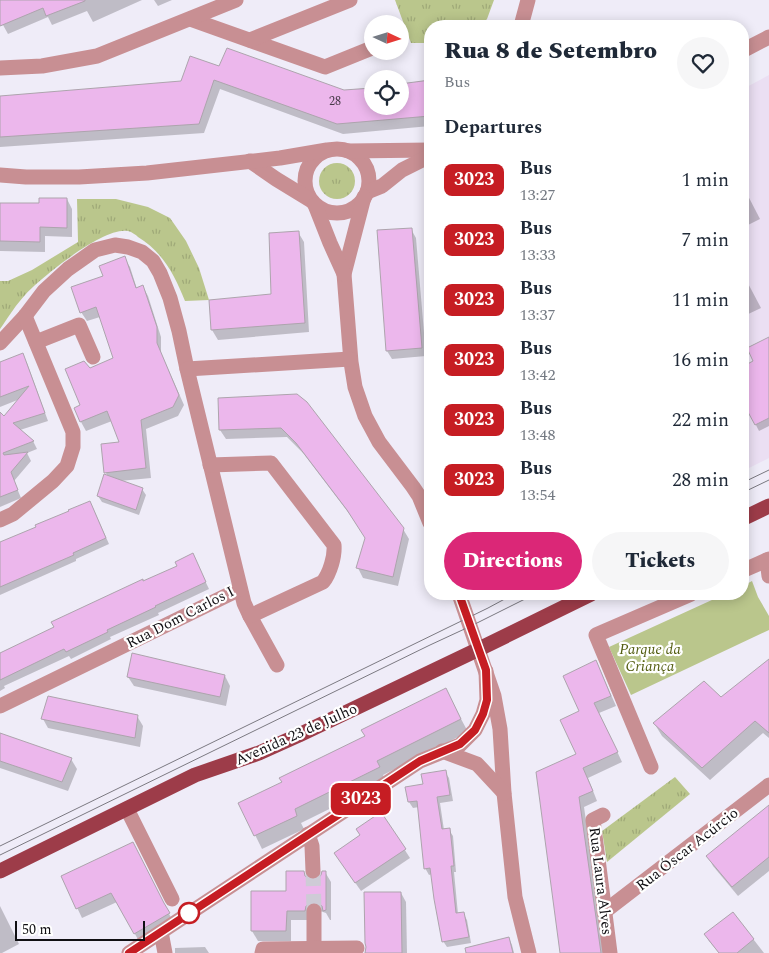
<!DOCTYPE html>
<html lang="en">
<head>
<meta charset="utf-8">
<style>
  body { margin:0; font-family:Spectral,serif; background:#f6f6f7; color:#1f2937; height:100vh; display:flex; flex-direction:column; font-size:19px; white-space:nowrap }
  * { box-sizing:border-box; margin:0 }
  p { font-size:16px; color:#747a83 }
  .icon { flex:none; width:28px; height:28px; fill:none; stroke:currentColor; stroke-width:2; stroke-linecap:round; stroke-linejoin:round }
  .map { position:relative; flex:1; overflow:hidden }
  .side { position:absolute; left:424px; top:20px; width:325px; height:580px; display:flex; flex-direction:column; background:#fff; border-radius:20px; box-shadow:0 2px 12px #0003 }
  .side>* { flex:none }
  .badge { padding:0 10px; border-radius:8px; font-size:18px; line-height:32px }
  .needle { width:32px; rotate:94deg }
  .fabs { position:absolute; left:364px; top:15px; display:grid; gap:10px }
  .fabs a { display:grid; place-items:center; width:45px; height:45px; border-radius:50%; background:#fff; box-shadow:0 2px 12px #0003; font-size:25px }
  .scale { position:absolute; left:15px; bottom:12px; width:130px; box-sizing:border-box; padding-left:5px; border:2px solid #100f13; border-top:0; font-size:14px; line-height:18px; white-space:nowrap; color:#100f13; -webkit-text-stroke:4px #fff; paint-order:stroke }
  .map>.badge { position:absolute; translate:-50% -50%; box-shadow:0 0 0 2px #fff }
  h2 { padding:0 20px; font-size:19px; line-height:45px }
  .round { display:grid; place-items:center; flex:none; width:52px; height:52px; border-radius:26px; background:#f6f6f7 }
  .headline { display:flex; align-items:center; justify-content:space-between; height:85px; padding:0 20px }
  h1 { font-size:24px; font-weight:800; line-height:38px }
  .button { display:flex; gap:10px; margin-top:auto; padding:10px 20px }
  .button a { flex:1; height:58px; border-radius:30px; background:#db2777; color:#fff; font-size:20px; font-weight:800; line-height:58px; text-align:center }
  .button a+a { background:#f6f6f7; color:#1f2937 }
  ul { padding:0; list-style:none }
  li { display:flex; align-items:center; gap:15px; height:60px; padding:0 20px }
  li div { flex:1 }
  li b { display:block; font-size:19px }
  li em { font-style:normal }
  li .badge { min-width:55px; font-weight:700; text-align:center }
  .map>svg:first-child { display:block }
</style>
</head>
<body>
<div class="map">
<svg width="769" height="953" viewBox="0 0 769 953">
  <defs>
    <pattern id="grass-tufts" width="24" height="20" patternUnits="userSpaceOnUse" patternTransform="scale(1.25)"><rect width="24" height="20" fill="#bac68c"/><path d="M3 7l-1-3M5 7V3M7 7l1-3M15 17l-1-3M17 17v-4M19 17l1-3" fill="none" stroke="#9fa978"/></pattern>
  </defs>
  <rect width="100%" height="100%" fill="#efecf8"/>
  <path fill="#ebdff3" d="M769,75V458L743,471V89Z"/>
  <g fill="url(#grass-tufts)">
    <path d="M395,0H494L487,19L481,26H476L472,23L469,26H430V43H411Z"/>
    <circle cx="337" cy="181" r="18"/>
    <path d="M77,199H116L148,207L170,218L186,241L199,268L209,300L185,301C175,276 163,252 138,237C136,235 132,232 128,231C104,227 52,270 34,286C25,294 17,304 11,313C7,318 4,324 0,329V281H8L32,270L78,242Z"/>
    <path d="M675,777L690,794L607,862L602,831Z"/>
  </g>
  <path fill="#bac68c" d="M752,581L758,597L769,616V630L631,695L609,647L725,594H742L743,586Z"/>
  <g fill="#0003">
    <path d="M0,0H142L93,22L87,11L52,25L48,17L8,34L3,25L0,26Z"/>
    <path d="M154,0H172L158,6Z"/>
    <path d="M220,68L344,91L372,89V106H400V86L430,82V126L343,134L220,89L204,133L0,147V97L182,82Z"/>
    <path d="M745,190L760,219L742,228V192Z"/>
    <path d="M67,199L72,209V237L45,236V252L0,251V204H40Z"/>
    <path d="M411,229L416,238L426,356L392,359L387,351Z"/>
    <path d="M298,232L304,242L309,332L218,340L212,330L210,301L272,296Z"/>
    <path d="M124,258L130,267L137,289L143,287L148,296L161,337V353L184,405L178,416L146,429L151,478L120,481L142,489L146,495L139,515L102,502L98,496L108,477L106,473L102,445L121,443L112,421L86,431L81,422L82,406L89,369L115,359L100,317L87,321L81,312L104,276Z"/>
    <path d="M742,272L761,308L742,317Z"/>
    <path d="M769,339V426L759,431L742,398L755,362Z"/>
    <path d="M22,355L27,363L48,421L20,430L33,441L37,449L27,453L31,461L14,481L21,498L0,507V423L20,399L0,407V363Z"/>
    <path d="M296,396L403,529L409,539L398,586L363,578L358,568L366,538L354,520L303,453L287,437L226,439L220,430Z"/>
    <path d="M93,508L109,544L76,559V561L0,595V546L37,528Z"/>
    <path d="M196,562L209,589L158,613L159,615L110,637L111,639L71,659L69,656L4,686L5,688L0,691V654L143,583Z"/>
    <path d="M769,660V738L763,733L710,780L662,736L654,723L721,699Z"/>
    <path d="M596,662L601,672L616,706L599,713L622,762L588,778L597,801L584,807L605,953H562L581,711Z"/>
    <path d="M225,676L230,686L226,706L134,686L128,677Z"/>
    <path d="M452,702L468,732L383,775L386,781L301,823L304,829L262,849L240,804Z"/>
    <path d="M137,716L143,726L140,747L48,728L43,719Z"/>
    <path d="M0,735L71,759L77,769L68,791L0,768Z"/>
    <path d="M445,772L449,778L453,801L440,803L444,830H449L453,836L456,872H454L458,914L463,913L467,920L471,943L447,947L443,941L432,874L429,875L425,868L419,807L413,808L409,802L424,785Z"/>
    <path d="M769,807V871L738,896L713,866L708,856Z"/>
    <path d="M381,813L410,858L361,891L340,861Z"/>
    <path d="M303,872L309,881L319,880L325,872L331,882V920H330L326,913L320,911L310,920H291V941H258L252,931L288,893Z"/>
    <path d="M62,876L166,909L175,924L140,943L117,902L82,918Z"/>
    <path d="M401,893L406,902L407,953H366Z"/>
    <path d="M0,906L19,944L2,953H0Z"/>
    <path d="M733,913L764,953H719L709,941L705,934Z"/>
    <path d="M509,938L512,945L514,953H481Z"/>
    <path d="M205,947L209,953H175V948Z"/>
  </g>
  <g fill="#ecb7ec" stroke="#ada4ad">
    <path d="M0,0H85V1L46,16L43,8L0,26Z"/>
    <path d="M227,48L344,90L372,88V106H400V84L430,80V116L337,124L214,80L199,124L0,137V96L181,81L190,56L219,66Z"/>
    <path d="M39,198H67V228L40,227V242L0,241V203H39Z"/>
    <path d="M412,228L422,348L386,351L377,230Z"/>
    <path d="M299,231L305,323L211,330L209,300L271,294L269,233Z"/>
    <path d="M125,256L136,288L143,285L157,327V343L179,395L173,407L141,420L146,468L104,473L101,444L119,442L107,411L80,422L74,408L80,405L65,369L84,361L90,368L113,358L96,307L80,313L71,287L103,276L99,266Z"/>
    <path d="M769,337V418L755,425L742,401V367L753,361L747,348Z"/>
    <path d="M23,353L45,413L13,423L34,441L3,453L4,455L28,452L11,472L18,490L0,497V412L4,416L29,386L0,397V362Z"/>
    <path d="M297,394L307,402L404,528L393,577L356,568L365,538L347,510L296,443L281,428L219,430L218,398Z"/>
    <path d="M104,474L143,488L136,510L97,496Z"/>
    <path d="M90,501L106,538L73,553L74,555L0,587V542L36,527L35,525L69,511L68,510Z"/>
    <path d="M193,553L206,582L155,606L156,607L107,630L108,632L66,652L64,649L0,680V653L54,627L51,622L143,579V581L177,566L175,562Z"/>
    <path d="M132,653L225,675L220,697L127,677Z"/>
    <path d="M769,659V733L755,721L702,768L653,723L704,681L721,697Z"/>
    <path d="M596,660L611,696L594,703L618,752L583,768L593,791L579,797L601,953H560L536,772L576,754L560,720L579,711L563,676Z"/>
    <path d="M446,688L461,719L377,761L380,767L295,809L297,816L254,836L238,803L282,782L279,778L365,736L361,730Z"/>
    <path d="M48,696L138,715L135,738L41,719Z"/>
    <path d="M0,733L72,758L62,782L0,761Z"/>
    <path d="M446,770L450,795L437,797L442,829L450,828L454,866H451L456,913L464,912L469,937L442,942L434,899L430,868L424,869L417,801L408,802L405,787L423,784L421,774Z"/>
    <path d="M769,805V857L732,887L706,856Z"/>
    <path d="M381,812L406,849L355,883L334,853L360,835L356,829Z"/>
    <path d="M133,842L164,903L170,913L134,934L111,893L76,909L61,876Z"/>
    <path d="M286,871H304L305,876L309,879L313,880L318,879L321,875L322,871H326V910L323,911L322,906L318,903L314,902L310,903L306,906L305,911H287L286,931H251V891H286Z"/>
    <path d="M364,892H401L402,953H365L366,947L365,943Z"/>
    <path d="M733,912L754,939L737,953H719L704,934Z"/>
    <path d="M509,937L513,953H466L465,948Z"/>
  </g>
  <g fill="none" stroke-linecap="round" stroke-linejoin="round">
    <path stroke="#cecbd6" stroke-width="15" stroke-dasharray="15 8" stroke-linecap="butt" d="M313,871L314,911"/>
    <g stroke="#c88f93" stroke-width="15">
      <path d="M190,19L325,67L372,48"/>
      <path d="M521,26L528,0"/>
      <path d="M250,40L350,0"/>
      <path d="M742,51L769,37"/>
      <path d="M0,68L42,66L97,56L236,0"/>
      <circle cx="337" cy="181" r="32"/>
      <path d="M348,151L430,150"/>
      <path d="M250,161L276,179L312,201"/>
      <path d="M0,175L26,177H79L147,173L280,158L327,150"/>
      <path d="M367,192L382,186L402,170L430,156"/>
      <path d="M364,197L344,274L351,362L355,387L365,416L379,442L413,487L419,496L430,523"/>
      <path d="M315,205L330,243L344,274"/>
      <path d="M36,342L79,325L93,357"/>
      <path d="M0,343L25,316L44,291L68,269L95,250L115,245L128,247L142,252L153,261L160,273L170,298L179,331L187,369L244,603L250,616L277,665"/>
      <path d="M187,369L350,359"/>
      <path d="M210,465L271,463L334,545C335,556 330,573 323,582L250,616"/>
      <path d="M0,520L13,514L53,481L67,466L73,447V432L25,316"/>
      <path d="M767,560L769,576"/>
      <path d="M742,571L769,559"/>
      <path d="M459,594L494,696L500,729L504,793L515,897L529,953"/>
      <path d="M0,706L240,589"/>
      <path d="M442,751L477,764L504,793"/>
      <path d="M651,767L596,635L691,594"/>
      <path d="M127,809L172,899"/>
      <path d="M603,815L593,820L610,953"/>
      <path d="M308,834L312,846L313,871"/>
      <path d="M604,912L769,785"/>
      <path d="M161,932L165,953"/>
      <path d="M314,948V911"/>
      <path d="M129,953L420,761L460,745L475,730L483,714L487,700L486,671"/>
      <path d="M262,953L263,949L357,948"/>
    </g>
    <g stroke="#9d3c49" stroke-width="15">
      <path d="M742,519L769,506"/>
      <path d="M0,871L195,775L259,753L299,735L479,649L591,594"/>
    </g>
    <g stroke="#7b7981" stroke-width="1">
      <path d="M742,483L769,470"/>
      <path d="M742,493L769,480"/>
      <path d="M0,846L488,608L514,594"/>
      <path d="M0,855L430,645L471,626L535,594"/>
    </g>
  </g>
  <g fill="none" stroke-linecap="round" stroke-linejoin="round">
    <defs>
      <path id="line" d="M129,953L420,761L460,744L475,730L483,714L487,700L486,670L459,594"/>
    </defs>
    <use href="#line" stroke="#fff" stroke-width="11"/>
    <use href="#line" stroke="#c61d23" stroke-width="8"/>
  </g>
  <circle fill="#fff" stroke="#c61d23" stroke-width="2.5" cx="189" cy="913" r="10"/>
  <g text-anchor="middle" stroke-width="4.5" stroke-linejoin="round" paint-order="stroke">
    <g font-size="12" fill="#473949">
      <text x="335" y="105">28</text>
    </g>
    <g font-size="15" fill="#100f13" stroke="#fff">
      <text transform="translate(180 617) rotate(-27)" y="5">Rua Dom Carlos I</text>
      <text transform="translate(296 734) rotate(-24)" y="5">Avenida 23 de Julho</text>
      <text transform="translate(687 849) rotate(-38)" y="5">Rua Óscar Acúrcio</text>
      <text transform="translate(601 881) rotate(83)" y="5">Rua Laura Alves</text>
    </g>
    <g font-size="15" font-style="italic" fill="#545e12" stroke="#fff">
      <text x="650" y="654">Parque da<tspan x="650" dy="17">Criança</tspan></text>
    </g>
  </g>
</svg>
<div class="fabs">
<a><svg class="needle" viewBox="-14 -14 28 28"><path d="M0-13l5 13h-10z" fill="#e53935"/><path d="M0 13l5-13h-10z" fill="#747a83"/></svg></a>
<a><svg class="icon" aria-label="locate" viewBox="0 0 24 24"><circle cx="12" cy="12" r="6"/><path d="M12 2v4M12 18v4M2 12h4M18 12h4"/></svg></a>
</div>
<div class="scale">50 m</div>
<b class="badge" style="left:361px;top:799px;background:#c61d23;color:#fff">3023</b>
<section class="side">
<div class="headline"><div><h1>Rua 8 de Setembro</h1><p>Bus</p></div><a class="round"><svg class="icon" aria-label="heart" viewBox="0 0 24 24"><path d="M12 20l-8-8c-3-5 5-10 8-4 3-6 11-1 8 4z"/></svg></a></div>
<h2>Departures</h2>
<ul>
<li><span class="badge" style="background:#c61d23;color:#fff">3023</span><div><b>Bus</b><p>13:27</p></div><em>1 min</em></li>
<li><span class="badge" style="background:#c61d23;color:#fff">3023</span><div><b>Bus</b><p>13:33</p></div><em>7 min</em></li>
<li><span class="badge" style="background:#c61d23;color:#fff">3023</span><div><b>Bus</b><p>13:37</p></div><em>11 min</em></li>
<li><span class="badge" style="background:#c61d23;color:#fff">3023</span><div><b>Bus</b><p>13:42</p></div><em>16 min</em></li>
<li><span class="badge" style="background:#c61d23;color:#fff">3023</span><div><b>Bus</b><p>13:48</p></div><em>22 min</em></li>
<li><span class="badge" style="background:#c61d23;color:#fff">3023</span><div><b>Bus</b><p>13:54</p></div><em>28 min</em></li>
</ul>
<div class="button"><a>Directions</a><a>Tickets</a></div>
</section>
</div>
</body>
</html>
